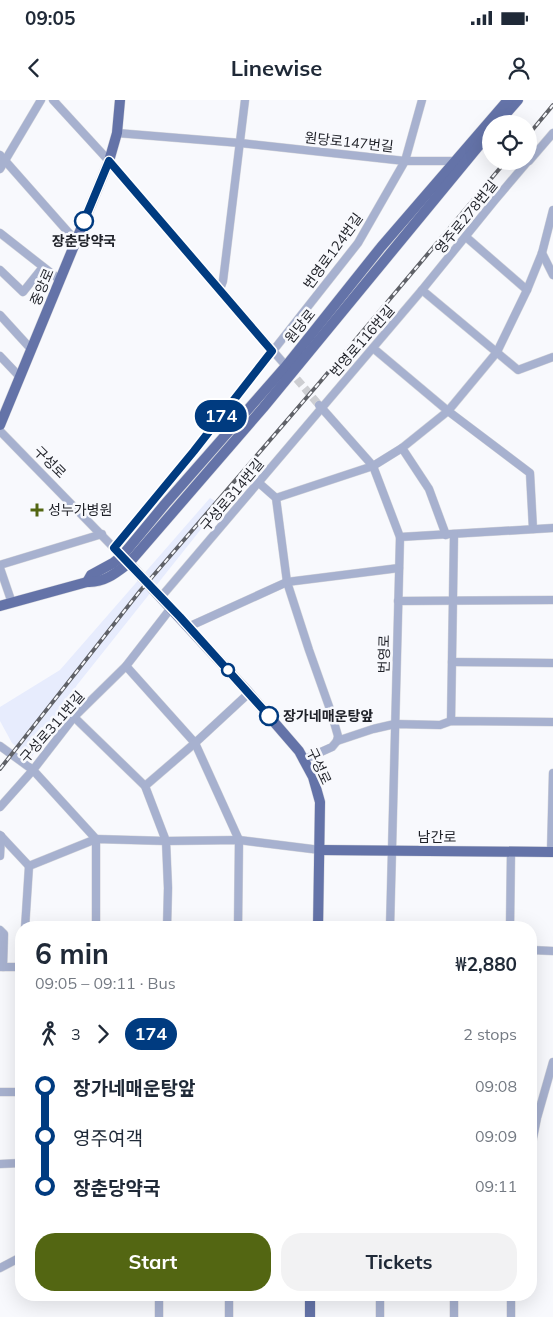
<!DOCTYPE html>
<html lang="en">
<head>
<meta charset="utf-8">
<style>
  body { margin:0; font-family:Mulish,"Noto Sans KR",sans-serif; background:#f2f2f3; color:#1f2937; height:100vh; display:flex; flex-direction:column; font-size:19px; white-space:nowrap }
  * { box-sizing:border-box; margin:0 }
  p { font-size:16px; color:#747a83 }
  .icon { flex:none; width:28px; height:28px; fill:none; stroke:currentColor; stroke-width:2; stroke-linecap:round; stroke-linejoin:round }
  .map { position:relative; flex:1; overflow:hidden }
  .drawer { position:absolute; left:15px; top:821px; width:522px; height:380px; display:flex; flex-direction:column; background:#fff; border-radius:20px; box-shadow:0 5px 20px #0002 }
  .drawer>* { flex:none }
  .badge { padding:0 10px; border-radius:16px; font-size:18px; line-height:32px }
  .tools { position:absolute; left:482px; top:15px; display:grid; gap:10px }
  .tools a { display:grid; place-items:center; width:55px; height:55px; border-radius:50%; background:#fff; box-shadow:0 5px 20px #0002; font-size:25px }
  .map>.badge { position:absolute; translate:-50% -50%; box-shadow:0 0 0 2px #fff }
  .legs { display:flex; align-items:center; gap:8px; height:55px; padding:0 20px; font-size:16px }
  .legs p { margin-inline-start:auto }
  .headline { display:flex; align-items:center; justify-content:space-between; height:85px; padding:0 20px }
  h1 { font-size:28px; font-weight:700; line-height:38px }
  .action { display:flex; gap:10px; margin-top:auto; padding:10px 20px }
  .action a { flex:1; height:58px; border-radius:20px; background:#536612; color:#fff; font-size:20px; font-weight:700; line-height:58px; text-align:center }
  .action a+a { background:#f2f2f3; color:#1f2937 }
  ul { padding:0 20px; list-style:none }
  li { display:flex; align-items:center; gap:18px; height:50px; font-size:19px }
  li i { display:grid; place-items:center; width:8px; height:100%; margin:0 6px; background:currentColor }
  li i::after { content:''; width:12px; height:12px; margin:-6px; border:4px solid; border-radius:50%; background:#fff }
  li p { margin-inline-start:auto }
  li:first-child i { background:linear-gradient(#0000 50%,currentColor 0) }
  li:last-child i { background:linear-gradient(currentColor 50%,#0000 0) }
  .status { display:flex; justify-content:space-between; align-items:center; height:35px; padding:0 25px; background:#fff; direction:ltr }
  .status svg { height:14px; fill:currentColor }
  header { display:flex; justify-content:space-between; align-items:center; height:65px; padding:0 20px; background:#fff; font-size:22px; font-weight:700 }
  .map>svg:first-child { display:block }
</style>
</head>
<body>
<div class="status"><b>09:05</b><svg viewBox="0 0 49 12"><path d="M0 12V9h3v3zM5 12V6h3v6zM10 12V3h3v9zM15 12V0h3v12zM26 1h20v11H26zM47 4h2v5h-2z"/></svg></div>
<header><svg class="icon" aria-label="back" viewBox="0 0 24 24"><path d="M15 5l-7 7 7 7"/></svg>Linewise<svg class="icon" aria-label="person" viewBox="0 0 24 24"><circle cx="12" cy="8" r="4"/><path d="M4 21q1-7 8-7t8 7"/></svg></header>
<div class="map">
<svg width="553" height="1217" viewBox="0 0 553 1217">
  <rect width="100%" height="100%" fill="#f8f9fd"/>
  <path fill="#e7ecfd" d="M210,398L221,404L77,585L31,658L12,643L0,621V607L60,570Z"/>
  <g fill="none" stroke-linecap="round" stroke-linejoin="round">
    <path stroke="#cdced2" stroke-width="8" stroke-dasharray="8 4" stroke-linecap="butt" d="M289,270L319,305"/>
    <defs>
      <g id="minor">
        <path d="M53,0L109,61L286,266"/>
        <path d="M117,33L240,43L405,61H454"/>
        <path d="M0,55L76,141"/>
        <path d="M529,61L553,33"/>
        <path d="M0,69L41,0"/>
        <path d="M0,133L60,180"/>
        <path d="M466,137L527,190"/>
        <path d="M542,153L553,175"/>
        <path d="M0,170L23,192L43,167"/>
        <path d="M220,189L223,181L245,0"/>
        <path d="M422,190L518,270L553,257"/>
        <path d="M0,215L31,249"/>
        <path d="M373,248L448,311L530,373L533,429"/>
        <path d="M0,256L20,277"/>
        <path d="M319,305L373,366L400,437L390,828"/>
        <path d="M0,331L117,451"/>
        <path d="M402,348L429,389L446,435"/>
        <path d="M259,383L276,398L287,482L309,550L331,612L338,636L337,641L332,647L303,660"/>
        <path d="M276,398L373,366L402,348L448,311L497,252L527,190L542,153L553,110"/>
        <path d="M400,437L553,428"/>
        <path d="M114,448L194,351L358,143L405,61L422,0"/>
        <path d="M0,465L102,434"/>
        <path d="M0,468L12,503"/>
        <path d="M161,497L422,190L495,100L528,61"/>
        <path d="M398,501L553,500"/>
        <path d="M188,527L287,482L399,468"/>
        <path d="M452,562L553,563"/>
        <path d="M126,566L195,643L239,740L238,828"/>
        <path d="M74,617L145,686L166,741L168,788L167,828"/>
        <path d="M451,621L454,434"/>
        <path d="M337,641L373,629L395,624L440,625L451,621L553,622"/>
        <path d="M0,646L33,670L96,739V828"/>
        <path d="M145,686L195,643L249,593"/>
        <path d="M0,707L33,670L74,617L126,566L171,508"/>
        <path d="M0,735L29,766"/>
        <path d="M551,752L553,673"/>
        <path d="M0,756L1,736"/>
        <path d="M29,766L96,739L166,741L239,740L320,750"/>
        <path d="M25,828L29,766"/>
        <path d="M510,828L511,751"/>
        <path d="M0,830L4,834L3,867"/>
        <path d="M531,850L553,851"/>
        <path d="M0,867H21"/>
        <path d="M21,910L20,1114L21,1117"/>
        <path d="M0,992H21"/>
        <path d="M531,1048L537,1018L553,962"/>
        <path d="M0,1064L21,1063"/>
        <path d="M0,1168L21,1157"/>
        <path d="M511,1195V1217"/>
        <path d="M159,1217V1195"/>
        <path d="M229,1217V1195"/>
        <path d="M380,1217V1195"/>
        <path d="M454,1217V1195"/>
      </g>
      <g id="major">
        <path d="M497,24L518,0"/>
        <path d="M0,325L109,61L117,33L120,0"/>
        <path d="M126,460L249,593L299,651L313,677L320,702L318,828"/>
        <path d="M87,482L91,475L113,463L122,456L165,404L286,266L381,147L508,0"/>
        <path d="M0,506L87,482C104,483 116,473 129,463L263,308L491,31"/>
        <path d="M320,750L553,752"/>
        <path d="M310,1217V1195"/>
      </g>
    </defs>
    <use href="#minor" stroke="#d5d6db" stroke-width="9"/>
    <use href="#major" stroke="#d5d6db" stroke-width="11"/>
    <use href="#minor" stroke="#a7b1cf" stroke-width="8"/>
    <use href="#major" stroke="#6473a8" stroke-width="10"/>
    <defs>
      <g id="rail">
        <path d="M529,34L553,5"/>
        <path d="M0,669L140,491L320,282L506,61"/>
      </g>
    </defs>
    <use href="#rail" stroke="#5f6167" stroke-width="4"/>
    <use href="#rail" stroke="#f8f9fd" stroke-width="2" stroke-dasharray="5.5" stroke-linecap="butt"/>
  </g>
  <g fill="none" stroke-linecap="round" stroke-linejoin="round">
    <defs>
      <path id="line-1" d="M84,121L109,61L272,251L194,351L114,448L180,517L269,616"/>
    </defs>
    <use href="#line-1" stroke="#fff" stroke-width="11"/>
    <use href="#line-1" stroke="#003b80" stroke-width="8"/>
  </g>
  <g fill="#fff" stroke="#003b80" stroke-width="2.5">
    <circle cx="84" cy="121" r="9"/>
    <circle cx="228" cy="570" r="6"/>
    <circle cx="269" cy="616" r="9"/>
  </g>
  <path fill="#536612" stroke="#f8f9fd" stroke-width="2" d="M34.5 402.5h5v5h5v5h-5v5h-5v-5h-5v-5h5z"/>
  <g text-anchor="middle" stroke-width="5" stroke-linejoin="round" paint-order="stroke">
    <g font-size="14" fill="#1f2128" stroke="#f8f9fd">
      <text transform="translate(349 42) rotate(6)" y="5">원당로147번길</text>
      <text transform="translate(466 117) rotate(-51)" y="5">영주로278번길</text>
      <text transform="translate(333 151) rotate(-54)" y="5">번영로124번길</text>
      <text transform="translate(42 187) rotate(-67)" y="5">중앙로</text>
      <text transform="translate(300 226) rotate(-51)" y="5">원당로</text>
      <text transform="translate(362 241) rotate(-49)" y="5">번영로116번길</text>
      <text transform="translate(50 362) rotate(45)" y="5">구성로</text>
      <text transform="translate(232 395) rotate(-50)" y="5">구성로314번길</text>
      <text transform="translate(384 554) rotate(-89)" y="5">번영로</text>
      <text transform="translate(52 627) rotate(-49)" y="5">구성로311번길</text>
      <text transform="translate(319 666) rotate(65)" y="5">구성로</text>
      <text x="437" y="742">남간로</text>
    </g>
    <g font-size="14" font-weight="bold" fill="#1f2128" stroke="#f8f9fd">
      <text x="84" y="146">장춘당약국</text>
      <text x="283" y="621" text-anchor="start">장가네매운탕앞</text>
    </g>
    <g font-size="14" fill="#1f2128" stroke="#f8f9fd" text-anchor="start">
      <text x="48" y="415">성누가병원</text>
    </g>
  </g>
</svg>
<div class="tools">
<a><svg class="icon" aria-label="locate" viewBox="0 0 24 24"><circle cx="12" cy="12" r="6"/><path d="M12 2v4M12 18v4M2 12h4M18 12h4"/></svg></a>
</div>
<b class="badge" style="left:221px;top:316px;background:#003b80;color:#fff">174</b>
<section class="drawer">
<div class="headline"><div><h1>6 min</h1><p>09:05 – 09:11 · Bus</p></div><b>₩2,880</b></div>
<div class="legs"><svg class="icon" aria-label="walk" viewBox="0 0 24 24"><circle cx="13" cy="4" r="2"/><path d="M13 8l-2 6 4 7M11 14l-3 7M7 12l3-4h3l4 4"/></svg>3<svg class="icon" aria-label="forward" viewBox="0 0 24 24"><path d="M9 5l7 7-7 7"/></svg><b class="badge" style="background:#003b80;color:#fff">174</b><p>2 stops</p></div>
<ul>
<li><i style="color:#003b80"></i><b>장가네매운탕앞</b><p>09:08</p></li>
<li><i style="color:#003b80"></i><span>영주여객</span><p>09:09</p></li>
<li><i style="color:#003b80"></i><b>장춘당약국</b><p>09:11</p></li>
</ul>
<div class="action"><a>Start</a><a>Tickets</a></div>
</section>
</div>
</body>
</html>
